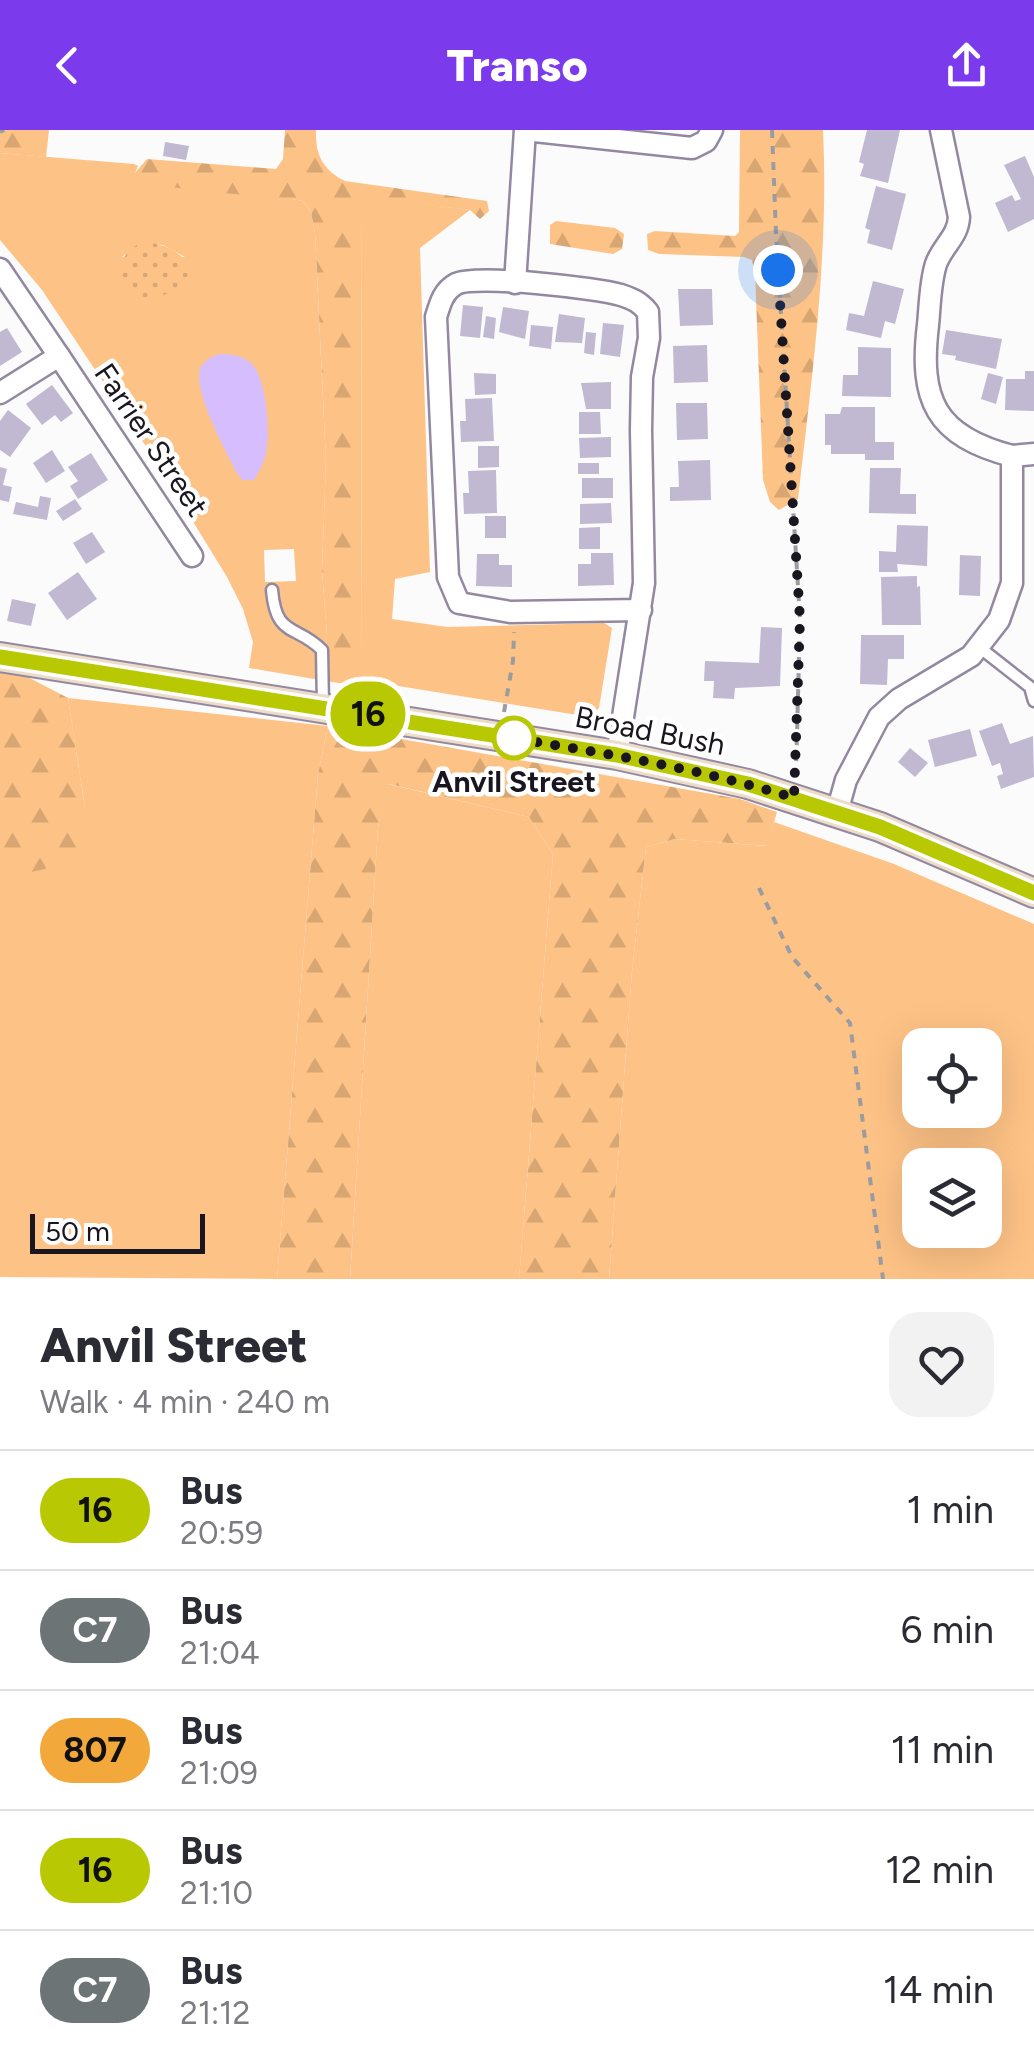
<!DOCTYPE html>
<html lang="en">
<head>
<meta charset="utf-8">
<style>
  body { margin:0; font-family:Figtree,sans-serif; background:#f2f2f3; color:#2b2b33; height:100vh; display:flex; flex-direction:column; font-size:38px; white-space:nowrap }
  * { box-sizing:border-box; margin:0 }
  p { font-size:32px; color:#7c7c81 }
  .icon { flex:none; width:55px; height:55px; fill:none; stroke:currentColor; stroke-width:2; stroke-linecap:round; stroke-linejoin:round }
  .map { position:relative; height:1149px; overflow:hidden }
  .panel { display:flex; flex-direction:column; background:#fff; flex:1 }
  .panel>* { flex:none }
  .badge { padding:0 20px; border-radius:32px; font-size:35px; line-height:65px }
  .fabs { position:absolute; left:902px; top:898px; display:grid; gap:20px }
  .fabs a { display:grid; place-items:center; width:100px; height:100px; border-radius:20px; background:#fff; box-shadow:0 10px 40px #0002; font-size:50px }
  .scale { position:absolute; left:30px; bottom:25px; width:175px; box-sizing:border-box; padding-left:10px; border:5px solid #19161f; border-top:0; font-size:28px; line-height:35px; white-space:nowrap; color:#19161f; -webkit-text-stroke:8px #fff; paint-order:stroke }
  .you { position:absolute; width:50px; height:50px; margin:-25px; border:8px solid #fff; border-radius:50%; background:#1a73e8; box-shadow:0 0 0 15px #1a73e833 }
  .map>.badge { position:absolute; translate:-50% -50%; box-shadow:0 0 0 5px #fff }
  .round { display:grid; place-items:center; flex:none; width:105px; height:105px; border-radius:30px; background:#f2f2f3 }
  .headline { display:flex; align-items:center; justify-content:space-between; height:170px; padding:0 40px }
  h1 { font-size:48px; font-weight:800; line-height:75px }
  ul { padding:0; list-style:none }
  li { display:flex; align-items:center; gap:30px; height:120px; padding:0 40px; border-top:2px solid #e1e1e2 }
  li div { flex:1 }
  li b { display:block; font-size:38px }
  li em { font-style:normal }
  li .badge { min-width:110px; font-weight:700; text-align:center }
  header { display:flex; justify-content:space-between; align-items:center; height:130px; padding:0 40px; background:#7c3aed; color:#fff; font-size:45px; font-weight:800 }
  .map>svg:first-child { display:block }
</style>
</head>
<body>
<header><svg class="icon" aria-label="back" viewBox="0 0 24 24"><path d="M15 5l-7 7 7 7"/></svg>Transo<svg class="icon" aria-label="share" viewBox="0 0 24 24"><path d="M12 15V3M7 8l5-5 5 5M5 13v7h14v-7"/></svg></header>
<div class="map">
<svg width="1034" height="1149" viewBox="0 0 1034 1149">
  <defs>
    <pattern id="forest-firs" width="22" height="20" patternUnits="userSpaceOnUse" patternTransform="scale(2.5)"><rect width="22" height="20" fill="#fdc285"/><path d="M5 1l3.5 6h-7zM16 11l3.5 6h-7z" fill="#d8a672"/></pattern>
    <pattern id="park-dots" width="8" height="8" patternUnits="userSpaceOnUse" patternTransform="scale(2.5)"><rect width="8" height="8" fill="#fdc285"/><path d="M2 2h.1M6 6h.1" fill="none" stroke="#d8a672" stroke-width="1.8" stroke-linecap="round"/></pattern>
  </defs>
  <rect width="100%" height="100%" fill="#fbfbfb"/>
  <g fill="#fdc285" fill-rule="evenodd">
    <path d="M0,23L134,34L138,36L135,43C186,67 248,60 303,71L311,82L315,103L326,331L322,440L327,506L326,551L249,538L253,512L243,479L227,447L157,333L42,160L0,110ZM142,113L163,115L185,127H122ZM294,419L296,451L265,452L264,420Z"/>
    <path d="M362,66L470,80L420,118L430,442L395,449L392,489L447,497L604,493L612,498L599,578L590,587L367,551L361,547Z"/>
    <path d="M68,568L328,596L318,644L277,1149L0,1147V744H22L85,678Z"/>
    <path d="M388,654L529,687L553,724L519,1149H350L378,697Z"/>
    <path d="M774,692L894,734L1034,794V1149H609L632,841L646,717L675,709L766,716ZM920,915H985V980H920ZM920,1035H985V1100H920Z"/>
  </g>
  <g fill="url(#forest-firs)">
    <path d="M0,0H49L46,27L0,23Z"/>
    <path d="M285,0H316C315,25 323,40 345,51L487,71L489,81L480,89L470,80L362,67L361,546L371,558L326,551L327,506L322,440L326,331L315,103L311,82L303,71C269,64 153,63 134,44L147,29L276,39L283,29Z"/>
    <path d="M740,0H823C829,125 812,246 798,369L779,380L770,372L763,350L755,143L752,130L744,127L659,124L648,120L647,104L655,101L735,106L739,102Z"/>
    <path d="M556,91L615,98L624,104L622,119L613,124L550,114V95Z"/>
    <path d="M0,539L18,542L68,568L85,678L72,733L22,744H0Z"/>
    <path d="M328,596L740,669L777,682L767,716L675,709L646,717L632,841L609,1149H519L553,724L529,687L389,654L378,697L350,1149H277L318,644Z"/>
  </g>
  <path fill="url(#park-dots)" d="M142,113C166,112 183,123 196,144L190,155L147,171L121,158L115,139L131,118Z"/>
  <path fill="#d6befe" d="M219,224C232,224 248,226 255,238C267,256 271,307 265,327C263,335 258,343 254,350H242L235,340C225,319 193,262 200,239C203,231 211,227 219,224Z"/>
  <g fill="#c1b8d1">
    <path d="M867,0H900L888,53L860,46L864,34L859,32Z"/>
    <path d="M165,12L189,16L186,30L163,26Z"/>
    <path d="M1025,26L1034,47V89L1008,102L995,73L1012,65L1015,71L1021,69L1004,35Z"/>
    <path d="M876,56L906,64L892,120L867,113L870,100L865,98Z"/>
    <path d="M873,151L904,159L895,194L885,191L881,208L846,200L849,183L864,186Z"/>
    <path d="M678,159H712L713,195L680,196Z"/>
    <path d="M463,175L483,177L480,208L460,206Z"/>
    <path d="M503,177L529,181L525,209L499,202Z"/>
    <path d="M559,184L585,188L582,213L555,212Z"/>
    <path d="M486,186L496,188L494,209L483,207Z"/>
    <path d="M603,193L624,195L620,227L600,224Z"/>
    <path d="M531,195L553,197L551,219L529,216Z"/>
    <path d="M7,198L22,222L0,236V202Z"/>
    <path d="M946,200L1002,209L996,239L955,230L956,226L942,224Z"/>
    <path d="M586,202L596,203L594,225L584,223Z"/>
    <path d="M707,215L708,252L674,253L673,216Z"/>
    <path d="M858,217L891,218V267L842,266L843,245H858Z"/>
    <path d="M1025,241H1034V281L1005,280L1006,249H1025Z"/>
    <path d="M474,243L496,244V264L475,265Z"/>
    <path d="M988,243L1003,247L996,274L981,269Z"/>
    <path d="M611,252V279H586L581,253Z"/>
    <path d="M52,255L73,283L61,292L55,285L42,295L26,274Z"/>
    <path d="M492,268L494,311L461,312L460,291H466L465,269Z"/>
    <path d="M676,273H707L708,309L677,310Z"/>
    <path d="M842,277H875V312H894V330H865V324H831V315H825V284H840Z"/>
    <path d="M8,280L31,298L10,327L0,320V291Z"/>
    <path d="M579,282H600L601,304H579Z"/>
    <path d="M611,307V327L580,328L579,308Z"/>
    <path d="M478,316H499V337L478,338Z"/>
    <path d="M52,320L65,341L46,353L33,333Z"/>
    <path d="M91,323L108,350L78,369L70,356L78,351L68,337Z"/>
    <path d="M710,330L711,370L670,371V357H679L678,331Z"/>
    <rect x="578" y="333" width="21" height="11"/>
    <path d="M0,337L7,339L3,355L12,357L9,372L0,370Z"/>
    <path d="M870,338H901L900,364H916V384L869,383Z"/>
    <path d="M496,340L497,383L464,384L463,363H469L468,341Z"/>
    <rect x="582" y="348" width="31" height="20"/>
    <path d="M40,366L51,368L47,390L13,384L16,372L38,377Z"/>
    <path d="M75,369L82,379L63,391L56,381Z"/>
    <path d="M611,373L612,393L580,394V374Z"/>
    <rect x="485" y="386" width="21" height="22"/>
    <path d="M897,395L928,396L927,436L897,434L898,442H879V421L896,422Z"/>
    <path d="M600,397V419H579V398Z"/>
    <path d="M92,402L105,422L86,434L73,413Z"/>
    <path d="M591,423H613L614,455L578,456V434H591Z"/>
    <path d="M477,424H499V435H512V457L476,456Z"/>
    <path d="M960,425L981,426L980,466L959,465Z"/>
    <path d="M78,442L97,469L67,490L48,463Z"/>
    <path d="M917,446V457L920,456L921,495H882L881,447Z"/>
    <path d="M12,469L36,474L31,496L7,491Z"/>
    <path d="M761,497L782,498L780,556L735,558L734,569L713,568L714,551H704L705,531L759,533Z"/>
    <path d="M861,505H904V529H888L887,555L860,554Z"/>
    <path d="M1002,593L1010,614L1033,606L1034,647L1001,659L997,646L1003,644L1000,633L992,636L979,601Z"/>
    <path d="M970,599L977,626L935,637L928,610Z"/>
    <path d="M910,618L928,633L915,647L898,632Z"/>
  </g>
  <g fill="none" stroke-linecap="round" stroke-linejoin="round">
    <defs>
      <g id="service">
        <path d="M272,460C276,508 296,494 322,520L323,576"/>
        <path d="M979,517L1030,557L1034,571"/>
      </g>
      <g id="minor">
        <path d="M525,0L692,18L706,11L712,0"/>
        <path d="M0,139L59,226"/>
        <path d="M515,153L525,0"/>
        <path d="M0,263L59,226L192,426"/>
        <path d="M1012,326L1034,324"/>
        <path d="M617,625L644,453L641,300L642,247L649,208L648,182C640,172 633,169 621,165C596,158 476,144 456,154C443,161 440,174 436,187L448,447L459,473L510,482L641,480"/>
        <path d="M837,682L846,650L879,587L899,569L971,526L999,490L1012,453V326C935,306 919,270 928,195C930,175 930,153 936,134C943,115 958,107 959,87L941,0"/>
      </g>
      <path id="secondary" d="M0,527L617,625L748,654L880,697L1034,763"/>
    </defs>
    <use href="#service" stroke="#9289a1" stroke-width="15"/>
    <use href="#minor" stroke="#9289a1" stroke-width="25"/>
    <use href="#secondary" stroke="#9289a1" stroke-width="32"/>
    <g stroke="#9c9b9f" stroke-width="4" stroke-dasharray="8 8" stroke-linecap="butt">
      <path d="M772,0L776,104L800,489L796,643"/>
      <path d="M0,2L4,0"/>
      <path d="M504,582L513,531L514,502"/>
      <path d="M759,758L792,827L850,893L883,1149"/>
    </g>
    <use href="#service" stroke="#fff" stroke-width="10"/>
    <use href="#minor" stroke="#fff" stroke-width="20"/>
    <use href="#secondary" stroke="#eedcc8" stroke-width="28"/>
  </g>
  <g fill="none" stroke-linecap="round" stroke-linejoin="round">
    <defs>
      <path id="line" d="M0,527L617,625L748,654L880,697L1034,763"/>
    </defs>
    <use href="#line" stroke="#fff" stroke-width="22"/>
    <use href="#line" stroke="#b8c904" stroke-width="15"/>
    <path stroke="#19161f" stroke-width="10" stroke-dasharray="0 18" d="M514,608L499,606C598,622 698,638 794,668L800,489L778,140"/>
  </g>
  <circle fill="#fff" stroke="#b8c904" stroke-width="5" cx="514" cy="608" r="20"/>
  <g text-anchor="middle" stroke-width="9" stroke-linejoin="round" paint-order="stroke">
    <g font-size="30" fill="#19161f" stroke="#fff">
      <text transform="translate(151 310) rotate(56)" y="10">Farrier Street</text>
      <text transform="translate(650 601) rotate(11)" y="10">Broad Bush</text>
    </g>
    <g font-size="30" font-weight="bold" fill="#19161f" stroke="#fff">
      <text x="514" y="662">Anvil Street</text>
    </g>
  </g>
</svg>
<div class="fabs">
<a><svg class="icon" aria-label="locate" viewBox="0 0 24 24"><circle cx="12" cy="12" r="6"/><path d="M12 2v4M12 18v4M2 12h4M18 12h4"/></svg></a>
<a><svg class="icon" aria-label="layers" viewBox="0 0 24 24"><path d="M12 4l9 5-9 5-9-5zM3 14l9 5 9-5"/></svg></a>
</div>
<div class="scale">50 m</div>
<div class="you" style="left:778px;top:140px"></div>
<b class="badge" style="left:368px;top:584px;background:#b8c904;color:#111">16</b>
</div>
<section class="panel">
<div class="headline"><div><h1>Anvil Street</h1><p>Walk · 4 min · 240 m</p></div><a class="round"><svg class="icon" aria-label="heart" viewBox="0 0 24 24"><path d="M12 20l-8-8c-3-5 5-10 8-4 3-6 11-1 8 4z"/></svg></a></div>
<ul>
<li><span class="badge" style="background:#b8c904;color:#111">16</span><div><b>Bus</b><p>20:59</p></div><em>1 min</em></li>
<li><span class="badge" style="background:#6c7476;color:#fff">C7</span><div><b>Bus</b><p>21:04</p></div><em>6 min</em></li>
<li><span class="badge" style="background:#f2a83b;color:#111">807</span><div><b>Bus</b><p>21:09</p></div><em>11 min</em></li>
<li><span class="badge" style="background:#b8c904;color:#111">16</span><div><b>Bus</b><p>21:10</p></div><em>12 min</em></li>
<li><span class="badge" style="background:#6c7476;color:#fff">C7</span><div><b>Bus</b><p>21:12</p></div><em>14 min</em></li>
</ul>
</section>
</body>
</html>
